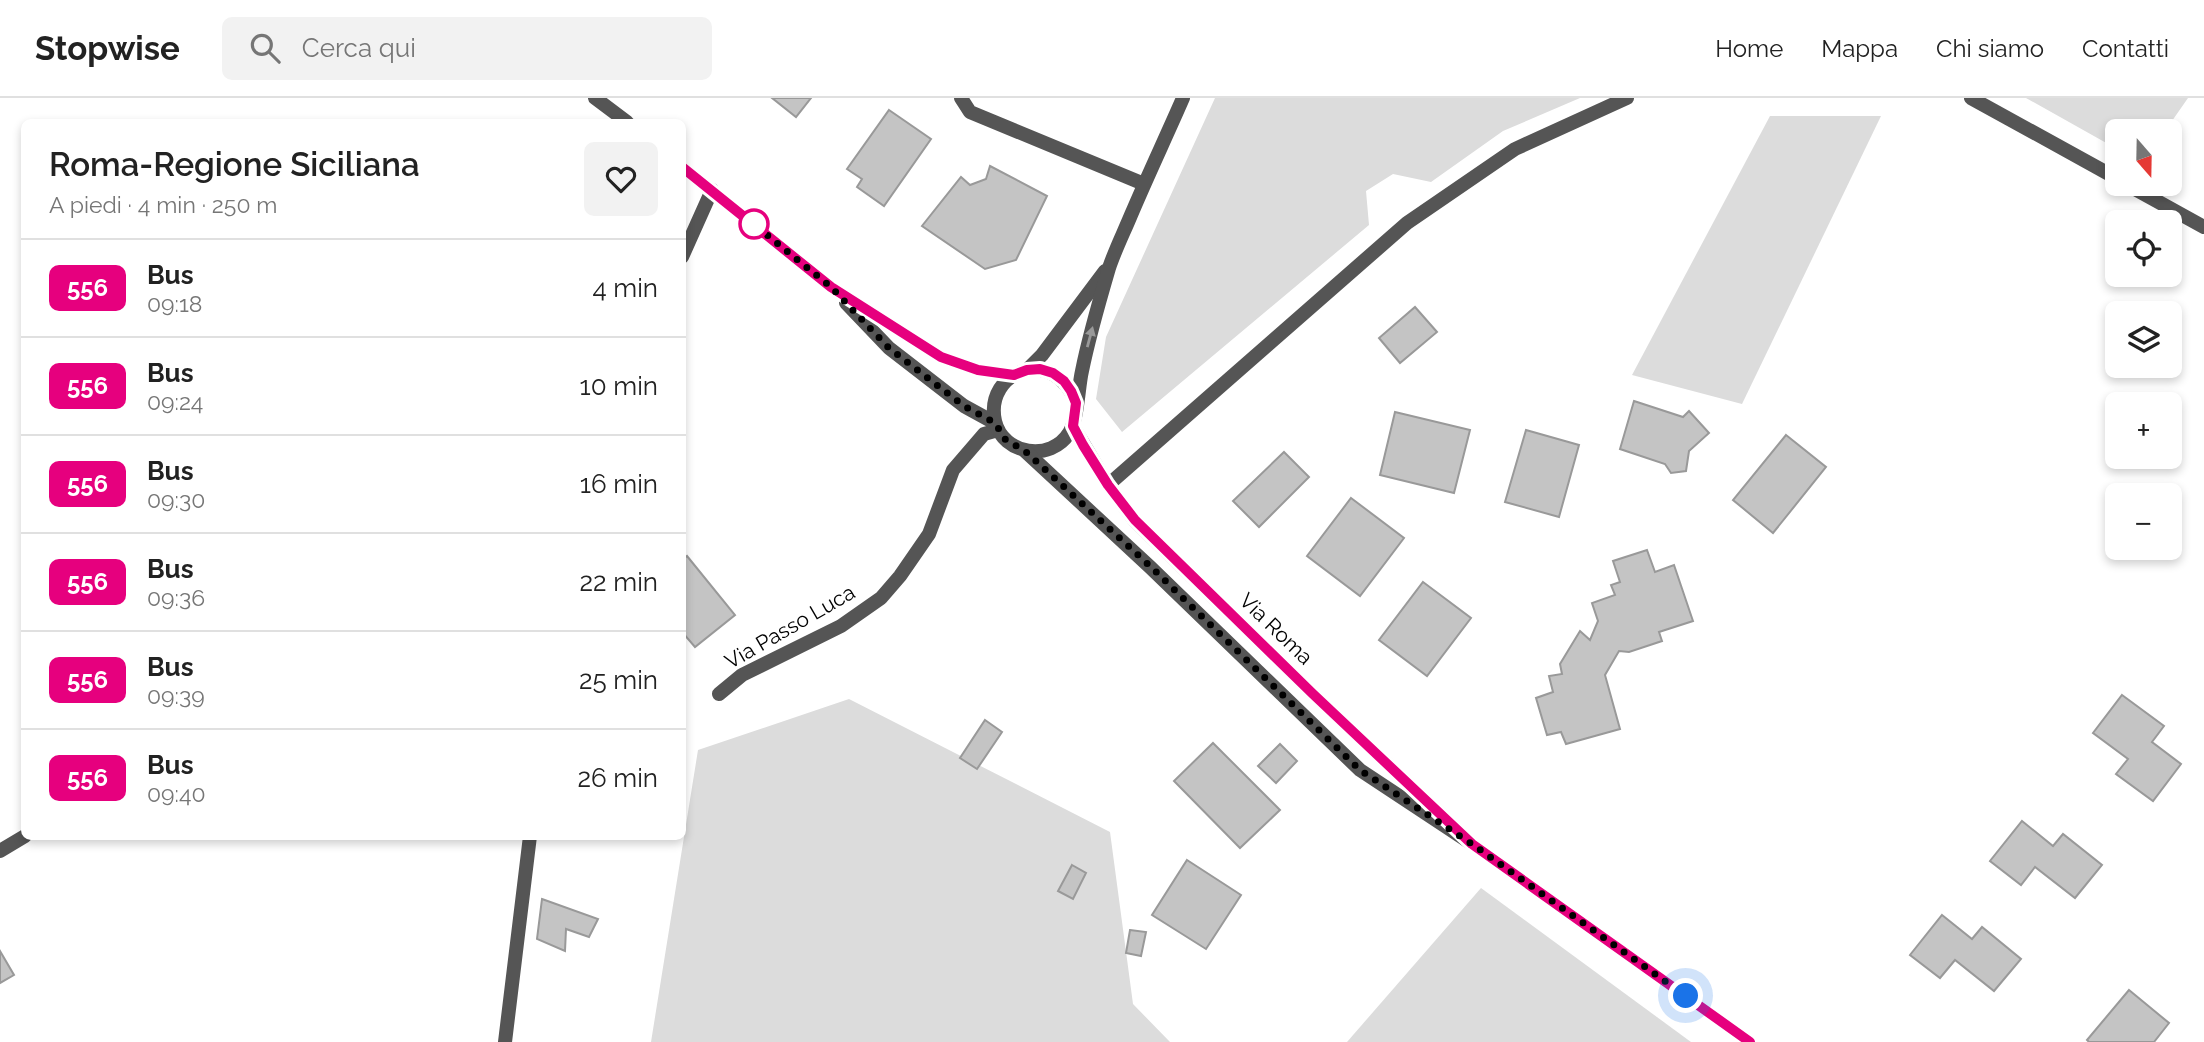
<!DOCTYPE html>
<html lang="it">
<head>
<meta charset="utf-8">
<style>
  body { margin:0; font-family:Raleway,sans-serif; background:#f2f2f2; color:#222; height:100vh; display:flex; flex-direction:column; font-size:26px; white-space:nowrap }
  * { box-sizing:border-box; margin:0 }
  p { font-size:23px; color:#767676 }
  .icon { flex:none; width:38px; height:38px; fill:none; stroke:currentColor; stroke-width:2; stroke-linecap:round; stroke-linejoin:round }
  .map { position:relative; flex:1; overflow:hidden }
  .side { position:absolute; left:21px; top:21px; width:665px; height:721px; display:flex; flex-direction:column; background:#fff; border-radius:10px; box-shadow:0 4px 10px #0003 }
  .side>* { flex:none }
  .badge { padding:0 14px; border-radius:10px; font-size:24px; line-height:46px }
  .needle { width:46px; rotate:160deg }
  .fabs { position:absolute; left:2105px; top:21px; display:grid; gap:14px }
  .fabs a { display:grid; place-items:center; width:77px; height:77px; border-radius:10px; background:#fff; box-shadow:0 4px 10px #0003; font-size:35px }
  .you { position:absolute; width:35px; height:35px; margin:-18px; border:5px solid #fff; border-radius:50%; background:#1a73e8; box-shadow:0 0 0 10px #1a73e833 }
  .map>.badge { position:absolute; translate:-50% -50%; box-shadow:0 0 0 4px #fff }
  .round { display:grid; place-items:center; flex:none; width:74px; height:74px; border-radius:10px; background:#f2f2f2 }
  .overview { display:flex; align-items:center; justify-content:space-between; height:119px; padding:0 28px }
  h1 { font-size:33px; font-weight:600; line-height:52px }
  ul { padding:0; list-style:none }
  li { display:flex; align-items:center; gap:21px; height:98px; padding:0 28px; border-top:2px solid #e0e0e0 }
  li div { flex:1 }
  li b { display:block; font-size:26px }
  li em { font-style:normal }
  li .badge { min-width:77px; font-weight:700; text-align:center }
  header { display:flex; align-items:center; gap:42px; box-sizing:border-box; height:98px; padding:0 35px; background:#fff; border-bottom:2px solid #e0e0e0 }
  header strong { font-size:33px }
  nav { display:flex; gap:38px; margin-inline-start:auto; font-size:24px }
  .search { width:490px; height:63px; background:#f2f2f2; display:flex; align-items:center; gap:18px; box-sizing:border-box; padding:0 24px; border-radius:10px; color:#767676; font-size:26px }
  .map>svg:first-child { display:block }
</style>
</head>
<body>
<header>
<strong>Stopwise</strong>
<div class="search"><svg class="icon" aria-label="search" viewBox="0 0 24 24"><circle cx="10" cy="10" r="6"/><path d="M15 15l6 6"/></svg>Cerca qui</div>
<nav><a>Home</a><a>Mappa</a><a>Chi siamo</a><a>Contatti</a></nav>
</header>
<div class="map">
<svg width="2204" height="944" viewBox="0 0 2204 944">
  <rect width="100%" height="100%" fill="#fff"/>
  <g fill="#dcdcdc">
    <path d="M1215,0H1580L1503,33L1431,84L1393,76L1366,93L1369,127L1122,334L1096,301L1106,239Z"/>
    <path d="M2026,0H2188L2165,33H2118L2117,51Z"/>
    <path d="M1770,18H1881L1742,306L1632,277Z"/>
    <path d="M849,601L1110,734L1133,906L1170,944H651L698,652Z"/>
    <path d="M1481,790L1691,944H1347Z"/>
  </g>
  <g fill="#c4c4c4" stroke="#999" stroke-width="2">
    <path d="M772,0H811L796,19Z"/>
    <path d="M889,12L931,41L884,108L857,89L862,81L847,71Z"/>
    <path d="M990,68L1047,98L1016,162L985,171L922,128L961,79L970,87L986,81Z"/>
    <path d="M1415,209L1437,234L1400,265L1379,240Z"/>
    <path d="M1634,303L1683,319L1689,313L1709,335L1689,353L1686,373L1671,375L1665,366L1620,351Z"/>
    <path d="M1395,314L1470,332L1454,395L1380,377Z"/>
    <path d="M1526,332L1579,347L1559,419L1505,404Z"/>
    <path d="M1786,337L1826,369L1773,435L1733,402Z"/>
    <path d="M1284,354L1309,379L1259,429L1233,403Z"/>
    <path d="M1351,400L1404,440L1360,498L1307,458Z"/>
    <path d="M1647,452L1655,474L1674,467L1693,523L1659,534L1662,543L1629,554L1619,553L1605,577L1620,631L1566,646L1561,634L1547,637L1536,600L1553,594L1549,578L1562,576L1560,566L1580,533L1590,542L1598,523L1592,505L1615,497L1611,487L1620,484L1613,463Z"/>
    <path d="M687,458L735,517L695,549L682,534V462Z"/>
    <path d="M1423,484L1471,520L1427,578L1379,542Z"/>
    <path d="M2122,597L2164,628L2152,644L2181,666L2153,703L2116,676L2128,661L2093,635Z"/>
    <path d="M985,622L1002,634L977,671L960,660Z"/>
    <path d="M1213,645L1280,712L1240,750L1174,683Z"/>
    <path d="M1280,646L1297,663L1276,685L1258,668Z"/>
    <path d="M2022,723L2053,748L2063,736L2102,767L2075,800L2035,769L2021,787L1990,763Z"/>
    <path d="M1187,762L1241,797L1206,851L1152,817Z"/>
    <path d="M1072,767L1086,775L1073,801L1058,793Z"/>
    <path d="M542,801L598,821L589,839L566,831L565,853L537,841Z"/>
    <path d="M1942,817L1972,841L1982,829L2021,861L1994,893L1955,862L1940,880L1910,857Z"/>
    <path d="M1130,832L1146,834L1141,858L1126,855Z"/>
    <path d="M0,853L14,877L0,885Z"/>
    <path d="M2129,892L2169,925L2154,944H2089L2087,942Z"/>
  </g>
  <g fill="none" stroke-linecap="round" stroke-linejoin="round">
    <path stroke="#555" stroke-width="14" d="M0,753L25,738"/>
    <g stroke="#555" stroke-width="14">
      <path d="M961,0L970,14L1144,86"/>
      <path d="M1971,0L2118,81"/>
      <path d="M2126,86L2204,129"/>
      <path d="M1108,387L1407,125L1515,51L1627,0"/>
      <path d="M719,596L742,577L841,528L881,500L900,478L929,436L953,372L984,336L998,332"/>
    </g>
    <g stroke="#555" stroke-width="14">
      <path d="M595,0L627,24"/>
      <path d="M682,69L831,189L941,259L978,272L1014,277"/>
      <path d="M682,159L712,92"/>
      <path d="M846,205L889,250L964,308L995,325"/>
      <path d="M1027,272L1042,257L1105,173"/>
      <path d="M1076,305C1054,246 984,273 995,323C1003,357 1051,364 1069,335C1078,322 1078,290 1082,273C1089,238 1099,204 1109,170C1115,152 1124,134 1131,117C1148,77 1166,39 1183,0"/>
      <path d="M1073,328L1108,387L1135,423L1313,596L1446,721"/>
      <path d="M1025,353L1150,469L1360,672L1472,746L1750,944"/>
      <path d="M505,944L530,738"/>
    </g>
  </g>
  <defs><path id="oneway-solid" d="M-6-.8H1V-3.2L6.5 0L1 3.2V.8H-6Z" transform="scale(1.75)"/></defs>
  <use fill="#999" href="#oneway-solid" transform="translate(1090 239) rotate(-75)"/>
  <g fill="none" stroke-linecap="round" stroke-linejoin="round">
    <defs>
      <path id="line" d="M682,69L831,189L941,259L978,272L1014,277L1027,272L1040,271L1053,275L1064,283L1071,293L1076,305L1073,328L1083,347L1108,387L1135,422L1313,596L1472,746L1750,944"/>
    </defs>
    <use href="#line" stroke="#fff" stroke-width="16"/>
    <use href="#line" stroke="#e6007e" stroke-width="10"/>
    <path stroke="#000" stroke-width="7" stroke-dasharray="0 12.6" d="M754,126L751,124L831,189L889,250L964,308L995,325L1005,341L1025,353L1150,468L1360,672L1472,746L1686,898"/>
  </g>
  <circle fill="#fff" stroke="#e6007e" stroke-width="3.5" cx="754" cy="126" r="14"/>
  <g text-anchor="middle" stroke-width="5" stroke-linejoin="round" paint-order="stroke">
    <g font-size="21" fill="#000" stroke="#fff">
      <text transform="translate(790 529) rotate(-30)" y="7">Via Passo Luca</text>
      <text transform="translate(1276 531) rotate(44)" y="7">Via Roma</text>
    </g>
  </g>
</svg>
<div class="fabs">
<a><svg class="needle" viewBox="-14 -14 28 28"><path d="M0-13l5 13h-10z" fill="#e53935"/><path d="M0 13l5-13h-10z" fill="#767676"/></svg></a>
<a><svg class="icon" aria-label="locate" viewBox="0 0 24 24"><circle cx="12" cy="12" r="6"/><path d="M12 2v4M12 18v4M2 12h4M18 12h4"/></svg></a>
<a><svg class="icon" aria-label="layers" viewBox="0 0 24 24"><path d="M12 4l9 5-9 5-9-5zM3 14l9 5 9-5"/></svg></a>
<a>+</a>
<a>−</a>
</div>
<div class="you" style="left:1686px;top:898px"></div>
<section class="side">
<div class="overview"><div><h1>Roma-Regione Siciliana</h1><p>A piedi · 4 min · 250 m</p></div><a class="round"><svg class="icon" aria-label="heart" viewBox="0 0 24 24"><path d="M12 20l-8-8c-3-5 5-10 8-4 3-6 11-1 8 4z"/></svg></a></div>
<ul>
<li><span class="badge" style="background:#e6007e;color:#fff">556</span><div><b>Bus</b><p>09:18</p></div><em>4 min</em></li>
<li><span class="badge" style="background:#e6007e;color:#fff">556</span><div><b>Bus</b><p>09:24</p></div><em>10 min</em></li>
<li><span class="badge" style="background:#e6007e;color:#fff">556</span><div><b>Bus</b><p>09:30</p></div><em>16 min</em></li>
<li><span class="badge" style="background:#e6007e;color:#fff">556</span><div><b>Bus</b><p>09:36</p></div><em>22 min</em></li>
<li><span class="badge" style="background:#e6007e;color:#fff">556</span><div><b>Bus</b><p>09:39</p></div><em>25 min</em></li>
<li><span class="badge" style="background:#e6007e;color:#fff">556</span><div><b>Bus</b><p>09:40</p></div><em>26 min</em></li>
</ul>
</section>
</div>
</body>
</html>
